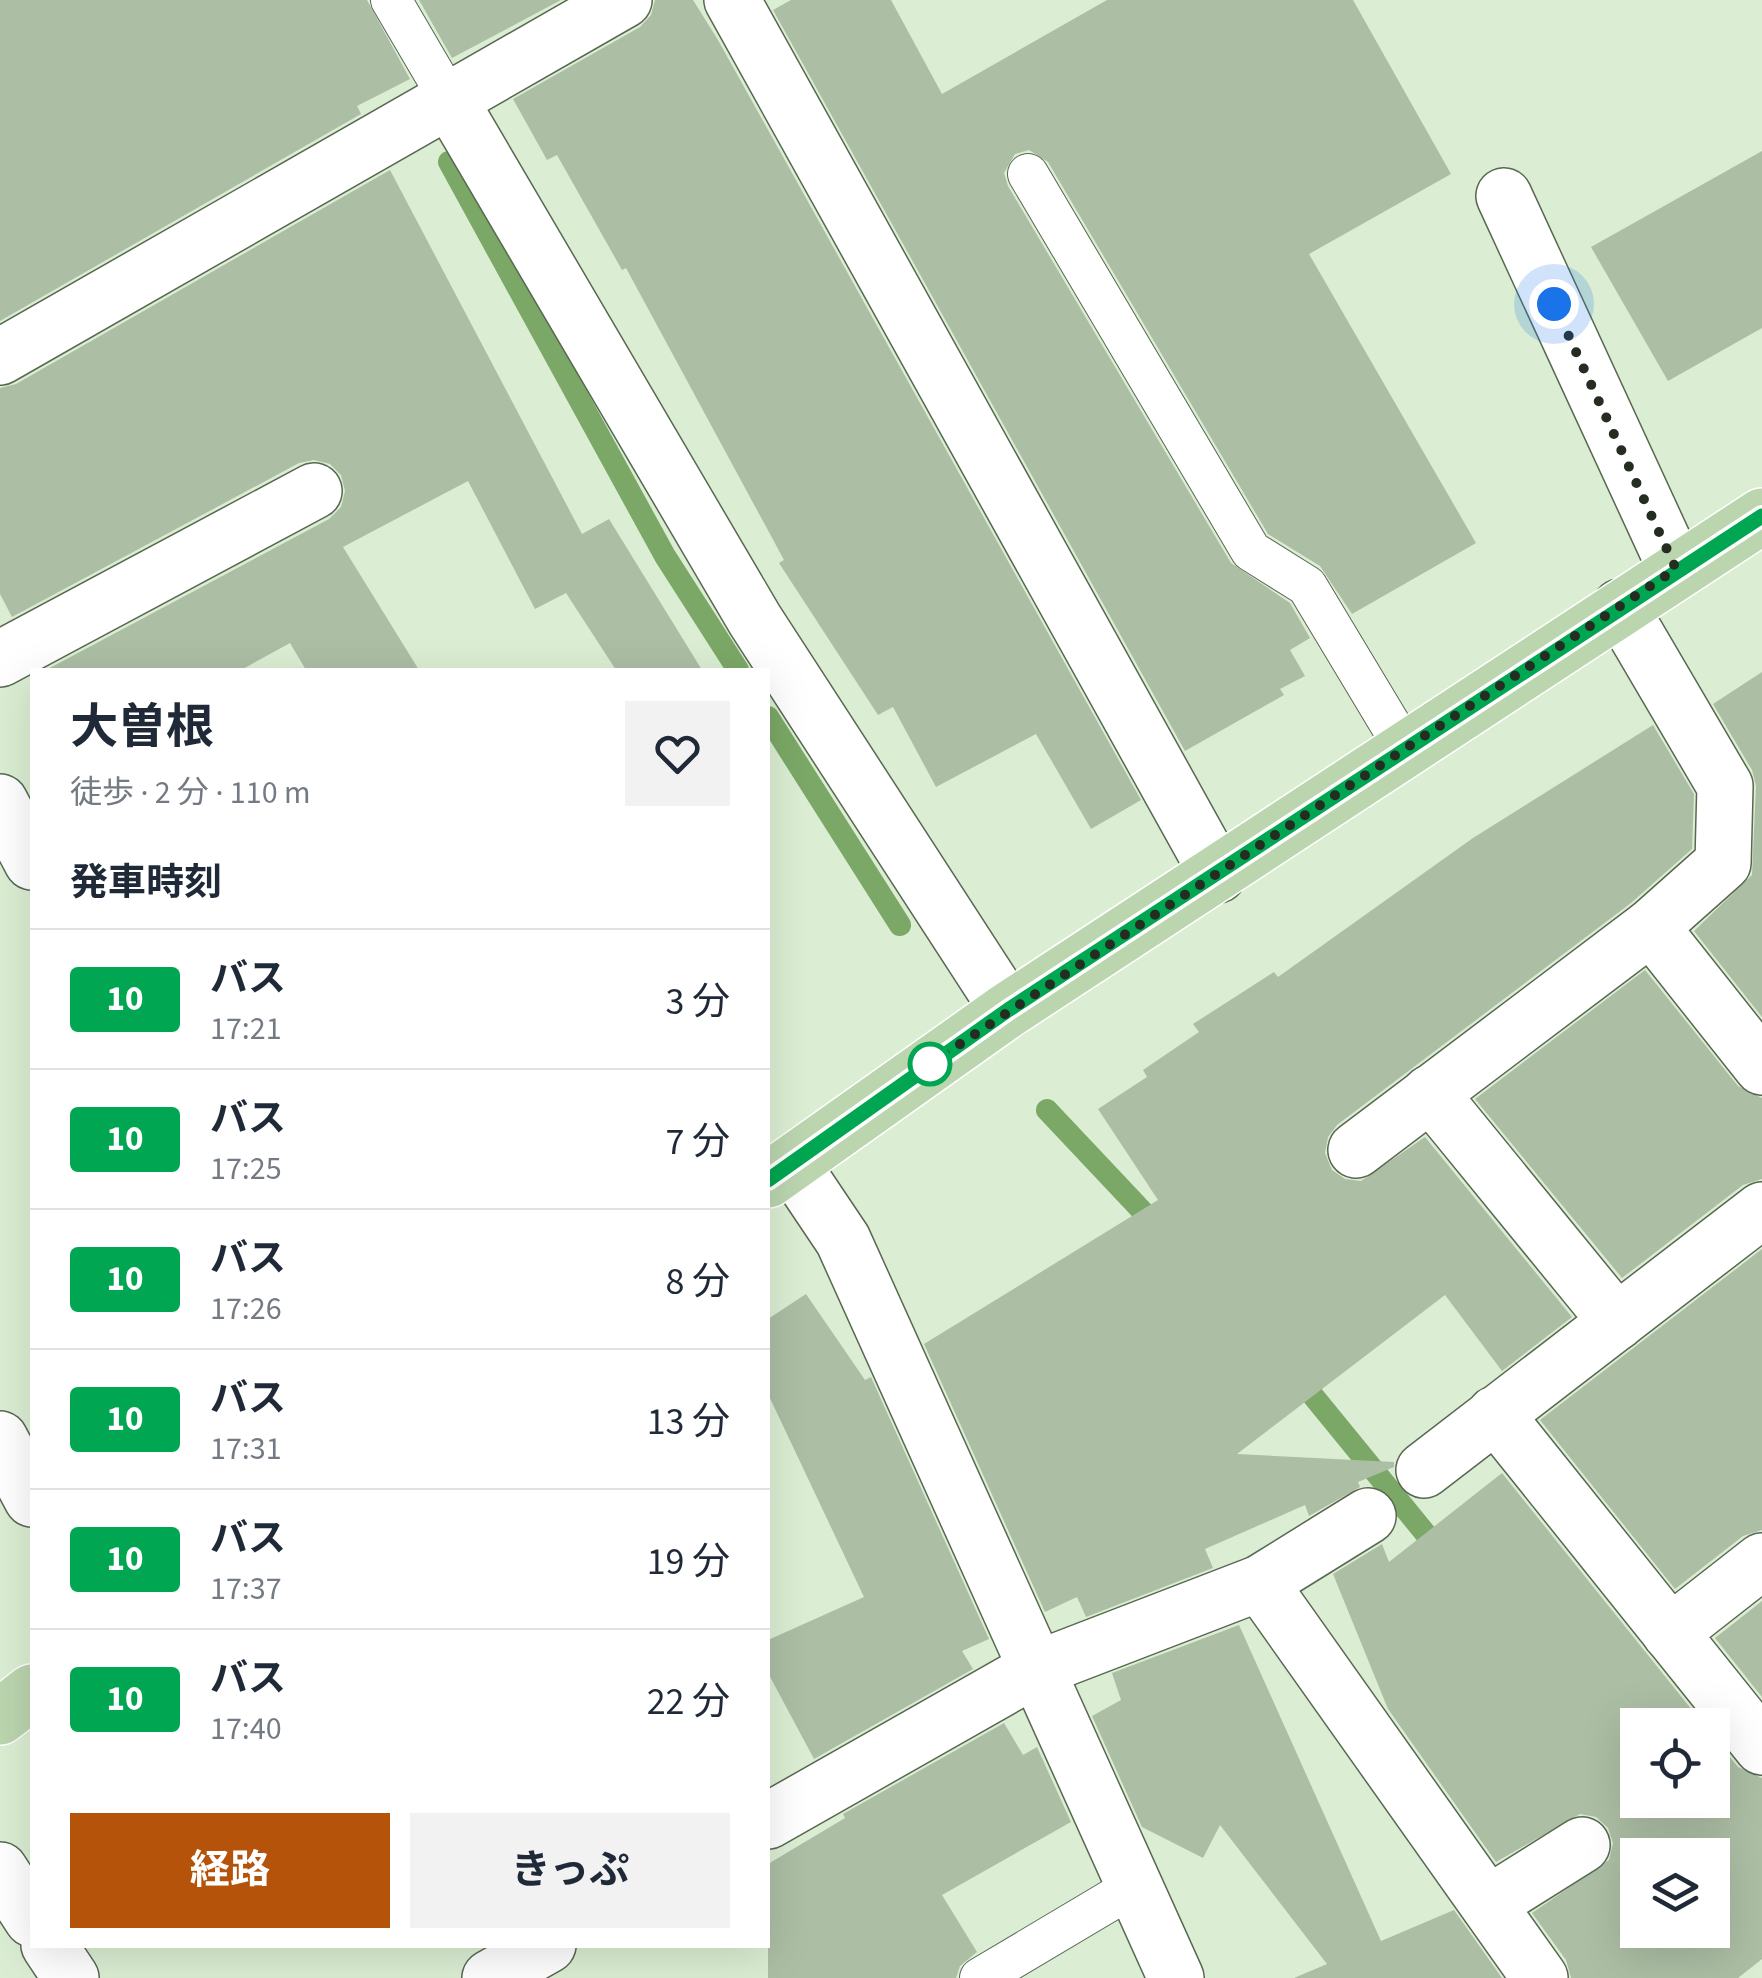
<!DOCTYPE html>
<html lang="ja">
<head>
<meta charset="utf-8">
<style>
  body { margin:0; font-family:"Source Sans 3","Noto Sans JP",sans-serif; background:#f2f2f3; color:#1f2937; height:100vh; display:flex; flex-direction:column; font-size:38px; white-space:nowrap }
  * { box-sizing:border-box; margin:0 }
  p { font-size:32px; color:#747a83 }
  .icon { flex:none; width:55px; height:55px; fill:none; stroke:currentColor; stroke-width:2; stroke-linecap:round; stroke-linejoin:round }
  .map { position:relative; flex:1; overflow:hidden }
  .panel { position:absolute; left:30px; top:668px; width:740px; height:1280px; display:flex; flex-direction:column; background:#fff; border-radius:0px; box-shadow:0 10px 40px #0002 }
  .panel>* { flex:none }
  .badge { padding:0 20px; border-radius:8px; font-size:35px; line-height:65px }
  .tools { position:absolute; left:1620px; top:1708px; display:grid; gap:20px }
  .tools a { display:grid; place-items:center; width:110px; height:110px; border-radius:0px; background:#fff; box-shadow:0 10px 40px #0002; font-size:50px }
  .you { position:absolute; width:50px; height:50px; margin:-25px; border:8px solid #fff; border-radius:50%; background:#1a73e8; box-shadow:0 0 0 15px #1a73e833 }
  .map>.badge { position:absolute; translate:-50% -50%; box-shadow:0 0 0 5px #fff }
  h2 { padding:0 40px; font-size:38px; line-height:90px }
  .round { display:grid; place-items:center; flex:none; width:105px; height:105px; border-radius:0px; background:#f2f2f3 }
  .overview { display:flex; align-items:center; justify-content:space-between; height:170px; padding:0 40px }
  h1 { font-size:48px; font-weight:700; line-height:75px }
  .primary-button { display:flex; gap:20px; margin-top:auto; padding:20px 40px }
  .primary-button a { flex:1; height:115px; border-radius:0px; background:#b45309; color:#fff; font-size:40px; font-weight:700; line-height:115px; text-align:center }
  .primary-button a+a { background:#f2f2f3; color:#1f2937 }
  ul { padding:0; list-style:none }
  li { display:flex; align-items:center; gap:30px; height:140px; padding:0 40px; border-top:2px solid #e0e1e3 }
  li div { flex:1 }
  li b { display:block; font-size:38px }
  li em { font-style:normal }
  li .badge { min-width:110px; font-weight:700; text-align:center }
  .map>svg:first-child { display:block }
</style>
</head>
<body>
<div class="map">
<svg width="1762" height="1978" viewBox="0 0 1762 1978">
  <rect width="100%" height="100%" fill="#dbeed3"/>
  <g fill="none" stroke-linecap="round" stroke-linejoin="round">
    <g stroke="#7ba866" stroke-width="22">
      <path d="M449,162L665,556L738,670"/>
      <path d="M768,717L900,925"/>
      <path d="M1047,1110L1161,1231"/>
      <path d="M1296,1375L1443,1555"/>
    </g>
  </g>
  <g fill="#acbea4" fill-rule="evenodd">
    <path d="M0,0H367L410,79L357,106L361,114L0,321Z"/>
    <path d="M419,0H561L452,58Z"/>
    <path d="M655,0H693L718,40L1141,800L1091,829L1036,734L936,787L893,707L878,715L779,563L784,560L626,268L622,270L557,155L547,160L513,99L640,27L651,15Z"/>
    <path d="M791,0H891L942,94L1107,0H1353L1451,174L1309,254L1476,543L1352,614L1320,566L1268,534L1048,162L1029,150L1015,154L1004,173L1008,186L1231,563L1290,603L1310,638L1290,650L1305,676L1280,689L1284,695L1185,751L773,10Z"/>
    <path d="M1762,151V328L1668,381L1591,247Z"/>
    <path d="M390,170L582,534L609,519L702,670H616L566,593L535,609L468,481L343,547L419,670H306L290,643L241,670H46L329,519L341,507L345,491L341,475L330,464L314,460L299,463L12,617L0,594V388L16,384Z"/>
    <path d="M1762,672V1017L1694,931L1752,875L1756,786L1752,770L1713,704Z"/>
    <path d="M1653,725L1694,794L1692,849L1631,903L1337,1125L1328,1137L1325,1153L1332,1170L1345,1179L1361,1181L1425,1137L1572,1317L1502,1371L1445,1295L1237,1454L1394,1462V1467L1358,1482L1360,1487L1309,1516L1305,1505L1205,1549L1213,1568L1086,1617L1077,1597L1045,1612L924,1344L1158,1200L1098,1109L1147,1077L1143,1070L1199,1032L1193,1024L1274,972L1278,977L1473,838Z"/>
    <path d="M1645,970L1738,1086L1762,1098V1179L1743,1185L1622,1278L1475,1099Z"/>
    <path d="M1762,1249V1530L1743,1536L1675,1589L1540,1420Z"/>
    <path d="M806,1294L865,1380L871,1377L989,1639L962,1651L973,1669L814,1759L768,1673V1640L864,1597L768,1394V1319Z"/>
    <path d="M1502,1473L1704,1725H1638V1800H1712V1735L1738,1767L1762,1778V1959L1738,1978H1571L1566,1960L1532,1913L1609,1860L1613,1843L1608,1828L1596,1817L1580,1814L1496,1862L1388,1709L1333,1574L1382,1544L1389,1562ZM1638,1855H1712V1930H1638Z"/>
    <path d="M1762,1601V1697L1715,1638Z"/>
    <path d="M1239,1625L1381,1941L1454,1910L1502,1978H1294L1327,1964L1220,1825L1203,1858L1142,1827L1092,1716L1121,1700L1112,1673Z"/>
    <path d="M1004,1723L1023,1755L1037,1747L1071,1822L942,1895L977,1952L960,1966L956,1978H768V1864L845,1818L843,1814Z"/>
  </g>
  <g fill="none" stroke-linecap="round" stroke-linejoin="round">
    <defs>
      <g id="service">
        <path d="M391,0L449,99"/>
        <path d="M1028,174L1251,551L1307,586L1405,749"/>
        <path d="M980,1978L1133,1887"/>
      </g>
      <g id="minor">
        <path d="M732,0L1218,875"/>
        <path d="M449,99L755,620L1008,1010"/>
        <path d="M1504,196L1676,569"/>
        <path d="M0,357L624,0"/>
        <path d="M0,659L314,491"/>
        <path d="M0,802L32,862"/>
        <path d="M1651,927L1762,1067"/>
        <path d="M1430,1093L1617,1322"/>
        <path d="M1356,1150L1651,927L1723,863L1725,786L1620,607"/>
        <path d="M792,1164L843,1240L1176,1978"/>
        <path d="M1495,1414L1762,1747"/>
        <path d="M1424,1470L1762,1210"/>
        <path d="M1260,1583L1540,1978"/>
        <path d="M1670,1633L1762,1561"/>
        <path d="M768,1821L1034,1670L1260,1583L1368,1516"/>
        <path d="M0,1870L32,1919"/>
        <path d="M1488,1904L1582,1845"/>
        <path d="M49,1945L71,1978"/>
        <path d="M490,1978L548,1945"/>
      </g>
      <path id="tertiary" d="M0,1439L32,1499"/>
      <g id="primary">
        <path d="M768,1180L1008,1010L1762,516"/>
        <path d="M0,1717L32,1692"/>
      </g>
    </defs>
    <use href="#service" stroke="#586851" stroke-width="42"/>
    <use href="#minor" stroke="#586851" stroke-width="58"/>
    <use href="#tertiary" stroke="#586851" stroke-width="58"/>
    <use href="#primary" stroke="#fff" stroke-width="58"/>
    <use href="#service" stroke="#fff" stroke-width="40"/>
    <use href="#minor" stroke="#fff" stroke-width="55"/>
    <use href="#tertiary" stroke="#fff" stroke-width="55"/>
    <use href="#primary" stroke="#bbd5af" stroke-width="55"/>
  </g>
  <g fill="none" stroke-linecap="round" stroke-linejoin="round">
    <defs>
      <path id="line" d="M768,1180L1008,1010L1762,516"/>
    </defs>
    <use href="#line" stroke="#fff" stroke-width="22"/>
    <use href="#line" stroke="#00a651" stroke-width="15"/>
    <path stroke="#252c22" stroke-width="10" stroke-dasharray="0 18" d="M930,1064L1676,569L1554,304"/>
  </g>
  <circle fill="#fff" stroke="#00a651" stroke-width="5" cx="930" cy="1064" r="20"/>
</svg>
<div class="tools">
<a><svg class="icon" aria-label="locate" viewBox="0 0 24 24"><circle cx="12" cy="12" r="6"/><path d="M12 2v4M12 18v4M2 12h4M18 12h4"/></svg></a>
<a><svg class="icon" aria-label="layers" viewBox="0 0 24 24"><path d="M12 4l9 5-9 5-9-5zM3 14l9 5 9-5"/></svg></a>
</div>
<div class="you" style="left:1554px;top:304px"></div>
<section class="panel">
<div class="overview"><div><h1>大曽根</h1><p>徒歩 · 2 分 · 110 m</p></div><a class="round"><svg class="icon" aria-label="heart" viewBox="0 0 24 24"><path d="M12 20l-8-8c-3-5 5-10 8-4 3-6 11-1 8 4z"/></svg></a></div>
<h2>発車時刻</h2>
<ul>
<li><span class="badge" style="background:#00a651;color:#fff">10</span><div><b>バス</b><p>17:21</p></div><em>3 分</em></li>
<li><span class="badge" style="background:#00a651;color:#fff">10</span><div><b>バス</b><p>17:25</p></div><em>7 分</em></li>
<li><span class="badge" style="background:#00a651;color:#fff">10</span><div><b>バス</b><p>17:26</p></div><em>8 分</em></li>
<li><span class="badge" style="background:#00a651;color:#fff">10</span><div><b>バス</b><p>17:31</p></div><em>13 分</em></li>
<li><span class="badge" style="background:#00a651;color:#fff">10</span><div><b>バス</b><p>17:37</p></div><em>19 分</em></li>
<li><span class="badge" style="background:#00a651;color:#fff">10</span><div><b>バス</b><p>17:40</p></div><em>22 分</em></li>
</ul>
<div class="primary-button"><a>経路</a><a>きっぷ</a></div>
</section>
</div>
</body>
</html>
